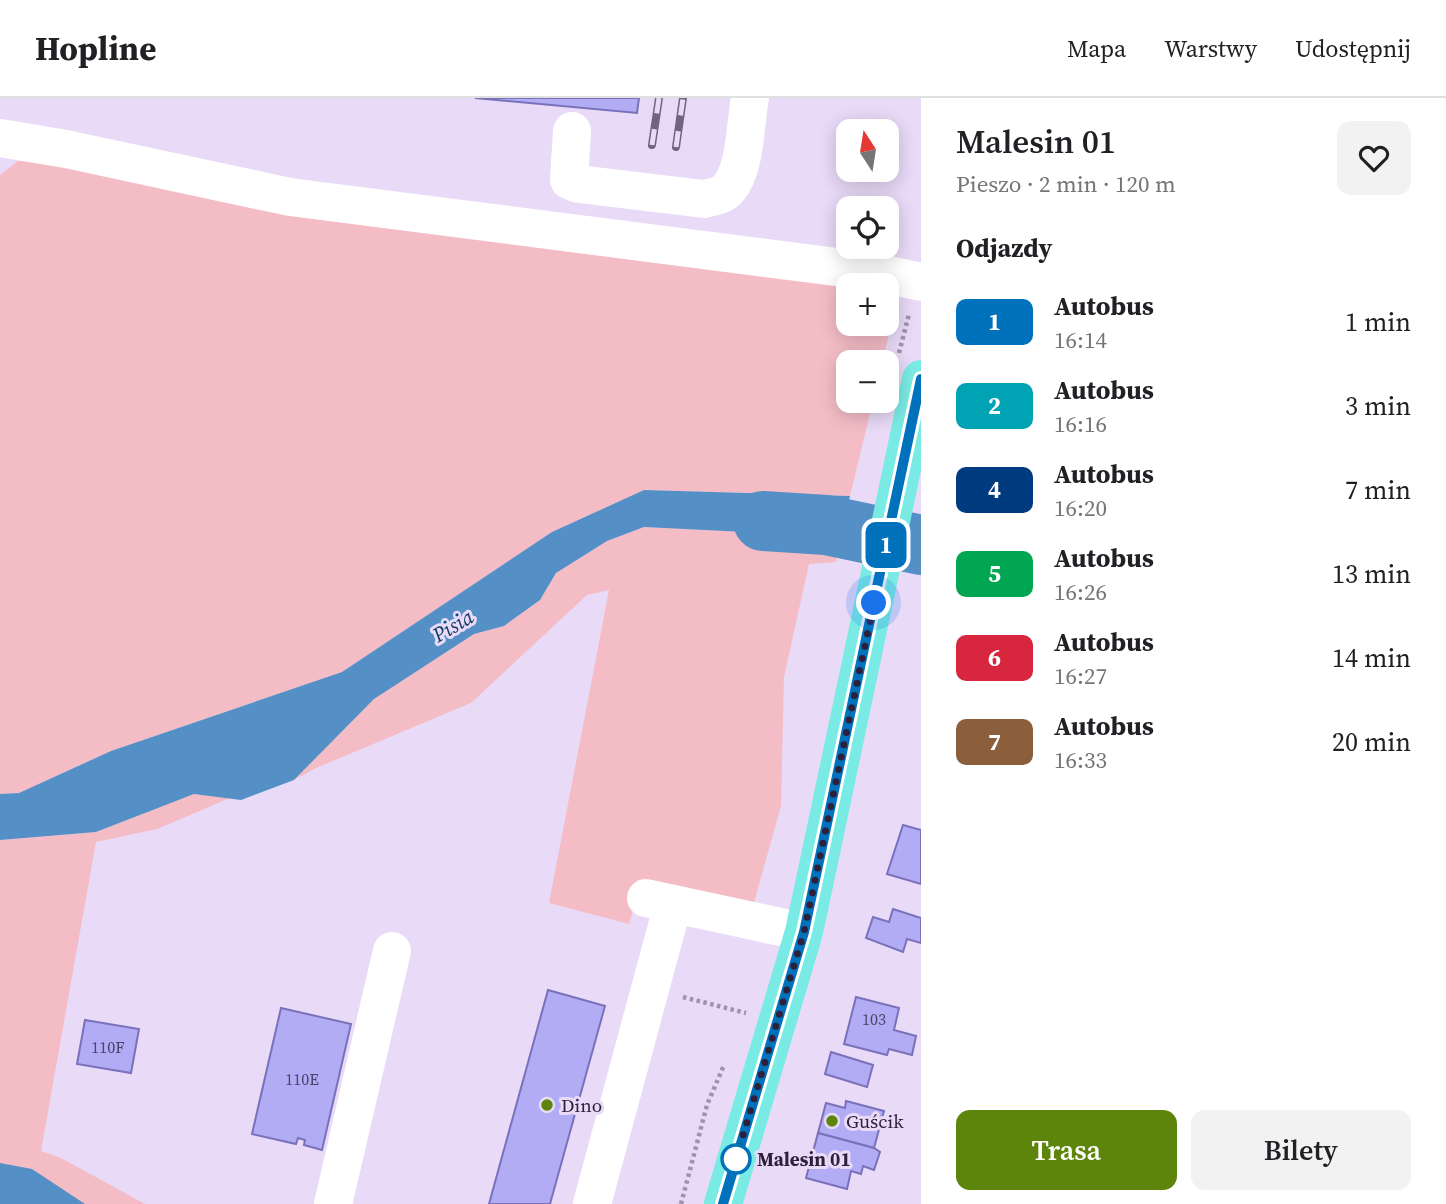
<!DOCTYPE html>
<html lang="pl">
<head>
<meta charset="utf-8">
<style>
  body { margin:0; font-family:"Source Serif 4",serif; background:#f2f2f2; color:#202124; height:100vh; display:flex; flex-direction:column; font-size:26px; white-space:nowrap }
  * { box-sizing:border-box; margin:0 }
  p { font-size:23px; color:#757577 }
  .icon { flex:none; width:38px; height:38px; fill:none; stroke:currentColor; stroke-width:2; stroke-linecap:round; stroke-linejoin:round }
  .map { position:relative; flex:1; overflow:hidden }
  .side { display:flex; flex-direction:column; background:#fff; width:525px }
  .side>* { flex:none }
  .badge { padding:0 14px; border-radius:10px; font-size:24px; line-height:46px }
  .needle { width:46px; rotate:348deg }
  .buttons { position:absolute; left:836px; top:21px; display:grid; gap:14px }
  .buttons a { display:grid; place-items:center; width:63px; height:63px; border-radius:14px; background:#fff; box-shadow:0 4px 18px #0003; font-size:35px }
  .you { position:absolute; width:35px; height:35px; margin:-18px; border:5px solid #fff; border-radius:50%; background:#1a73e8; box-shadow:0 0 0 10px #1a73e833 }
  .map>.badge { position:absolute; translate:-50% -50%; box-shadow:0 0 0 4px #fff }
  h2 { padding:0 35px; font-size:26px; line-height:63px }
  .round { display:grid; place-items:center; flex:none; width:74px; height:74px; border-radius:14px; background:#f2f2f2 }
  .overview { display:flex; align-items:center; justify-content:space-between; height:119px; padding:0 35px }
  h1 { font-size:33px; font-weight:600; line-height:52px }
  .action { display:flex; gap:14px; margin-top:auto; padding:14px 35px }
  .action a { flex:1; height:80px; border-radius:14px; background:#5e850b; color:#fff; font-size:28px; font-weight:600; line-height:80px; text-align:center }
  .action a+a { background:#f2f2f2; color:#202124 }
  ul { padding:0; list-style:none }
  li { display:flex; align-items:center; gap:21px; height:84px; padding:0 35px }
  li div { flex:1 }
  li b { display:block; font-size:26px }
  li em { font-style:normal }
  li .badge { min-width:77px; font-weight:700; text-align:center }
  header { display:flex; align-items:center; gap:42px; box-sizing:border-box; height:98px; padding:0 35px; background:#fff; border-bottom:2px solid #e0e0e0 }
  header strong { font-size:33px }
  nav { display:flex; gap:38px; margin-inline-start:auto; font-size:24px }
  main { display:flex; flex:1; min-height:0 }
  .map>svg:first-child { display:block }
</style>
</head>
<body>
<header>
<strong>Hopline</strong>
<nav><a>Mapa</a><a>Warstwy</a><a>Udostępnij</a></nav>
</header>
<main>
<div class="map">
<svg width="921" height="1106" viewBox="0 0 921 1106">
  <rect width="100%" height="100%" fill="#e9daf8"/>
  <g fill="#f4bdc6">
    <path d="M18,63H58L849,187V226H887V200L897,206L882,264H849V303H873L850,398L644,392L552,434L342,574L111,653L19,695L0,696V77Z"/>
    <path d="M644,429L745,434L838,455L836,464L809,466L784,579L781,708L753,808L641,783L629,826L549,805L609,492L587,497L471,605L316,670L294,682L374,601L474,536L504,528L540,502L556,475L607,443Z"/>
    <path d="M194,696L230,700L157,731L96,744L41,1053L61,1060L145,1106H0V742L96,734Z"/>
  </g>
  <g fill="#548fc5">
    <path d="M644,392L850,398L838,455L745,434L644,429L607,443L556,475L540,502L504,528L474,536L374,601L294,682L241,702L194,696L96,734L0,742V696L19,695L111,653L342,574L552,434Z"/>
    <path d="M0,1065L32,1071L85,1106H0Z"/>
  </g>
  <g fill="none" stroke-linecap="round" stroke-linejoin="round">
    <path stroke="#548fc5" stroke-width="60" d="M763,423L826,427L921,447"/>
  </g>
  <g fill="#b2acf5" stroke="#7971b9" stroke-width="2">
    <path d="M475,0H639L637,15Z"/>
    <path d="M903,727L921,732V786L887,776Z"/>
    <path d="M893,811L921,820V845L907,841L903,854L866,840L873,819L889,824Z"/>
    <path d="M548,892L605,908L550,1106H489Z"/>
    <path d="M856,899L899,910L894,932L916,938L912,957L889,951L887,957L844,946Z"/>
    <path d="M281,910L351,926L322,1052L304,1047L305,1042L298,1040L296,1046L252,1036Z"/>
    <path d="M85,922L139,931L131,975L77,966Z"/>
    <path d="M831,954L873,967L867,989L825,976Z"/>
    <path d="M846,1003L884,1013L874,1050L818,1035L826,1005L845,1010Z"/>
    <path d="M818,1035L874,1050L880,1054L874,1072L863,1068L861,1076L851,1073L847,1091L806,1080Z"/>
  </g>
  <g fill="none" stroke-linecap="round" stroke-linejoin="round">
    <g stroke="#a091ae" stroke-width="4.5" stroke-dasharray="3.5 3.5" stroke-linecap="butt">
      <path d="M899,255L909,216"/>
      <path d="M683,899L746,915"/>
      <path d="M681,1106L707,1007L724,967"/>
    </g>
    <g stroke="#fff" stroke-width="38">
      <path d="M572,33L569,82L579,86L704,101C712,99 723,98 729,90C746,69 745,26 750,0"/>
      <path d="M0,40L66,51L290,99L875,174L921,184"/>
      <path d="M646,800L804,834"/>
      <path d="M333,1106L392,853"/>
      <path d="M592,1106L673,806"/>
    </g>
    <path stroke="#7aebe4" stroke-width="38" d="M723,1106L804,834L921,281"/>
    <defs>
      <g id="rail">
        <path d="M652,47L659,0"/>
        <path d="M676,49L683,0"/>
      </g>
    </defs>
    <use href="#rail" stroke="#726380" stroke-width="8"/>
    <use href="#rail" stroke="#e9daf8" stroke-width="5" stroke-dasharray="16" stroke-linecap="butt"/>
  </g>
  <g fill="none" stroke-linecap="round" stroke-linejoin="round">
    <defs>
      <path id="line" d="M723,1106L804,834L921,281"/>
    </defs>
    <use href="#line" stroke="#fff" stroke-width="16"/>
    <use href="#line" stroke="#0072bc" stroke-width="10"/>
    <path stroke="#2e1f3b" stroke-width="7" stroke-dasharray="0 12.6" d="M736,1061L804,834L874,505"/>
  </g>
  <g fill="#5e850b" stroke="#e9daf8" stroke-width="2.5">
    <circle cx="547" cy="1007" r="7"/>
    <circle cx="832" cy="1023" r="7"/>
  </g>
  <circle fill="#fff" stroke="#0072bc" stroke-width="3.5" cx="736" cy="1061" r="14"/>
  <g text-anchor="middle" stroke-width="6" stroke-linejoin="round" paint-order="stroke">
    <g font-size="16" fill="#4f426a">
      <text x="874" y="927">103</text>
      <text x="108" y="955">110F</text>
      <text x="302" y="987">110E</text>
    </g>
    <g font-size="19" fill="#2e1f3b" stroke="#e9daf8" text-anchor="start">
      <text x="561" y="1014">Dino</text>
      <text x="846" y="1030">Guścik</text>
    </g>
    <g font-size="19" font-weight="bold" fill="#2e1f3b" stroke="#e9daf8" text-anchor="start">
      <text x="757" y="1068">Malesin 01</text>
    </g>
    <g font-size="21" font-style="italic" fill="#113e62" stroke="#e9daf8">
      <text transform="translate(453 528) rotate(-31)" y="7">Pisia</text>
    </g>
  </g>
</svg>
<div class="buttons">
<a><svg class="needle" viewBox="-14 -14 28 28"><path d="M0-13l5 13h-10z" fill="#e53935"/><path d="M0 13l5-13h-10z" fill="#757577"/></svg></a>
<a><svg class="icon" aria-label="locate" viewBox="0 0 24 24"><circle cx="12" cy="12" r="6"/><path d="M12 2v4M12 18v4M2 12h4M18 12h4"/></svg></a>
<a>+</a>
<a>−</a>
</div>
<div class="you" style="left:874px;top:505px"></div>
<b class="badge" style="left:886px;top:447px;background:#0072bc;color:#fff">1</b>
</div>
<section class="side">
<div class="overview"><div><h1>Malesin 01</h1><p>Pieszo · 2 min · 120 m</p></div><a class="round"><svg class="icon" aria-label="heart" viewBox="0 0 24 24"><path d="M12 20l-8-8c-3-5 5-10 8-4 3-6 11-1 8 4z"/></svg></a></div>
<h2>Odjazdy</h2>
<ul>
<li><span class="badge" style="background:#0072bc;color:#fff">1</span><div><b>Autobus</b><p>16:14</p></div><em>1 min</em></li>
<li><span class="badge" style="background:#00a3b4;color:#fff">2</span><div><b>Autobus</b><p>16:16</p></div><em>3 min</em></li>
<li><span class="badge" style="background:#003b80;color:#fff">4</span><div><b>Autobus</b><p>16:20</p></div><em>7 min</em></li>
<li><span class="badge" style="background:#00a651;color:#fff">5</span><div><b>Autobus</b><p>16:26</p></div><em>13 min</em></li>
<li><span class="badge" style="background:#d7263d;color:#fff">6</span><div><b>Autobus</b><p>16:27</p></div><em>14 min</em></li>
<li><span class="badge" style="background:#8b5e3c;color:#fff">7</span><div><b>Autobus</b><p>16:33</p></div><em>20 min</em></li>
</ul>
<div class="action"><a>Trasa</a><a>Bilety</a></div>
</section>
</main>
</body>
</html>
